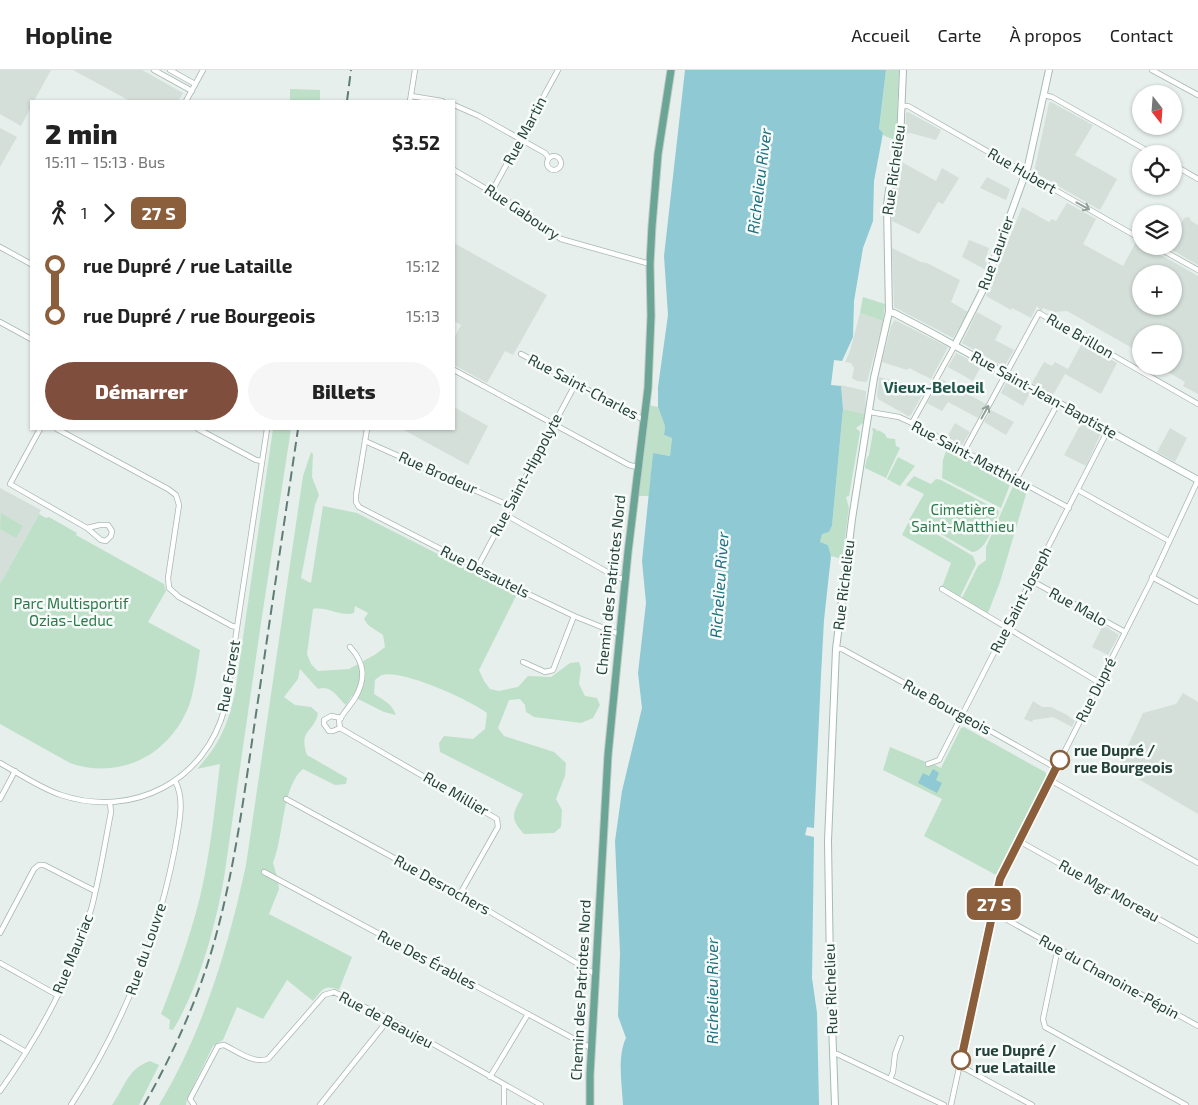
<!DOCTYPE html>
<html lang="fr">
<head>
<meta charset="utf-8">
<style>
  body { margin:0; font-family:"Exo 2",sans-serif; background:#f6f6f6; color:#222; height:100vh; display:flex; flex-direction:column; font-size:19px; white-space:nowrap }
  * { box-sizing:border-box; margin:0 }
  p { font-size:16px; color:#767676 }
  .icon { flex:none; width:28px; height:28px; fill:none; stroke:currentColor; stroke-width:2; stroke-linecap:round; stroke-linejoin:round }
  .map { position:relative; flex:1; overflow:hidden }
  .drawer { position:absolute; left:30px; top:30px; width:425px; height:330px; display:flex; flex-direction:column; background:#fff; border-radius:0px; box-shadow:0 1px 4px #0004 }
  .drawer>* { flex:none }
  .badge { padding:0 10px; border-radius:8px; font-size:18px; line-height:32px }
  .needle { width:32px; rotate:163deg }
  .controls { position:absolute; left:1132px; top:15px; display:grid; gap:10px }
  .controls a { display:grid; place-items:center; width:50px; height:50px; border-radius:50%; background:#fff; box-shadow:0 1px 4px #0004; font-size:25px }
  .map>.badge { position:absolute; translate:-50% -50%; box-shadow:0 0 0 2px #fff }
  .legs { display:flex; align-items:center; gap:8px; height:55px; padding:0 15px; font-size:16px }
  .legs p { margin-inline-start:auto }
  .headline { display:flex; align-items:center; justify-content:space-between; height:85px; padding:0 15px }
  h1 { font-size:28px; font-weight:800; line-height:38px }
  .button { display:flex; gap:10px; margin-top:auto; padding:10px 15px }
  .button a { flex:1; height:58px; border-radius:30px; background:#804e3d; color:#fff; font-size:20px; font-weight:800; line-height:58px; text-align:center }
  .button a+a { background:#f6f6f6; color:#222 }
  ul { padding:0 15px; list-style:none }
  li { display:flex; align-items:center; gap:18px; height:50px; font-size:19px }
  li i { display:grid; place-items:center; width:8px; height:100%; margin:0 6px; background:currentColor }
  li i::after { content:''; width:12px; height:12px; margin:-6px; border:4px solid; border-radius:50%; background:#fff }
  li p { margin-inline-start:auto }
  li:first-child i { background:linear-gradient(#0000 50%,currentColor 0) }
  li:last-child i { background:linear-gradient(currentColor 50%,#0000 0) }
  header { display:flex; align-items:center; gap:30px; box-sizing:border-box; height:70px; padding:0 25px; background:#fff; border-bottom:1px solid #e0e0e0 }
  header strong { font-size:24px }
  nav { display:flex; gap:28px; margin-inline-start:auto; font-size:18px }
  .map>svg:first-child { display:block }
</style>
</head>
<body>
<header>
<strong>Hopline</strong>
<nav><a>Accueil</a><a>Carte</a><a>À propos</a><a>Contact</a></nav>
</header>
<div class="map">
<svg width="1198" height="1035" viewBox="0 0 1198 1035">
  <rect width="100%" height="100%" fill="#e6efeb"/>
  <g fill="#d4dfda" fill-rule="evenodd">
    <path d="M0,0H51L34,31H31V37L21,56L0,44Z"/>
    <path d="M73,0H142L183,23L178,31H130Z"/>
    <path d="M1051,32L1093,55L1075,85L1117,109L1100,140L1034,102L1049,33Z"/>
    <path d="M908,42L941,60L936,70L910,63L905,64L906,43Z"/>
    <path d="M0,58L17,67L0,97Z"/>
    <path d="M900,91L936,111L942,98L959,108L943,134L938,132L919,164L892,151L893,121Z"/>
    <path d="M987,107L1010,119L1006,130L980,118Z"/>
    <path d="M1067,133L1096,149L1083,174L1123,196L1136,172L1141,174V176H1145L1198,206V324L1183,316L1185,312L1168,302L1165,296H1174V264H1141V283L1067,241L1054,242L1043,238L1041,241L1037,236L1031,248L1012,238L1011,240L986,226L1022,137L1049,152L1052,149L1056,151ZM1141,204H1174V236H1141Z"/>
    <path d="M1189,147L1191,151L1198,155V195L1169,178L1170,176H1174V169L1184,148Z"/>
    <path d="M969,170L989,178L985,190L987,195L986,200L962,187Z"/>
    <path d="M454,173L547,225L513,285L505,281L487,313L454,295V268L461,255L454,251Z"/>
    <path d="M892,178L921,192L927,193L960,210L951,232L968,242L953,268L894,237Z"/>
    <path d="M977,242L1002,256L995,270L1014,280L1004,297L962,273Z"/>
    <path d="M860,243L883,251L867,312L857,311L852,308L854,298L851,293L845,292L850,281Z"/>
    <path d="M895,250L948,277L931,309L909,298L907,300L882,292L891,256Z"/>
    <path d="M1081,275L1087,276L1117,293L1101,324L1065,304L1053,325L1032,313L1044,292L1052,296L1055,292L1068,299Z"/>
    <path d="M956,283L981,296L973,311L948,297Z"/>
    <path d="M879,307L904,313L923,323L911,345L908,346L878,329L877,325Z"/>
    <path d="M941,309L986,334L978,348L948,332L942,341L927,333Z"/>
    <path d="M1009,311L1030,323L1023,336L1001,323L1006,313Z"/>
    <path d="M841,315L866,321L865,344L843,339Z"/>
    <path d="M454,337L488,356L468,395L402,359H454Z"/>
    <path d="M991,340L1014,352L1006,365L984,352Z"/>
    <path d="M1082,352L1101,363L1086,396L1064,385Z"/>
    <path d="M955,353L970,362L962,375L947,367Z"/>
    <path d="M1170,358L1187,368L1175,392L1157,382Z"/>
    <path d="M0,418L41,440L0,514Z"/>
    <path d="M1103,555L1119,565L1108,585L1092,577Z"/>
    <path d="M1183,623L1198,632V744L1118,697L1143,643L1176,634Z"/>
    <path d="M1033,631L1042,637H1051L1067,645L1075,651L1072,657L1053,647L1033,650L1032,652L1024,649Z"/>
  </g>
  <g fill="#bfe0c8" fill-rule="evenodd">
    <path d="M886,0H899L896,71L883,65V63L879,60Z"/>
    <path d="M290,19L320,20V31H290Z"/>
    <path d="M863,227L885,234L883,251L860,243Z"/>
    <path d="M648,335L658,337L665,356L664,365L672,368L670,386L653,383L649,426H636Z"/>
    <path d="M843,339L865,344L863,353L856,358L860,362L849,426L846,427L849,438L842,489L831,486L828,475L820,472L821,464L829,462L832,456Z"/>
    <path d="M872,358L876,359L877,362L878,360L885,364L887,368L895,369L896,376L900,378L886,408L865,398L867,388L869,385L873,362Z"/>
    <path d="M273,359H291L261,553L224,808C215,858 199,917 173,960L169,959L170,950L161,944C176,906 190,867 200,827C210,785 215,737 220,694L197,699C220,674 227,656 235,623Z"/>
    <path d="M947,378L1011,412L1001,438L942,408L943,390Z"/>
    <path d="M311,382L313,384L312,407L319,425L315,435L301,508L311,513L323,436L357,443L517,524L479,600L484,611L490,619L499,621L518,617L528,606L551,607L570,593L579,592L581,598L579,614L585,626L597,628L600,635L593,648L581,653L534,647L526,642L525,635L520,629L509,630L498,658L504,666L554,682L566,693L565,706L556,729L562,740L561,757L554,763L524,764C508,747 514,743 523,724L440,682L439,673L444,666L473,669L485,659L487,643C470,630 402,599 382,605C381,605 376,609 375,610L374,624C384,630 392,634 396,645L384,642L352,626L346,635C337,627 331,614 318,619L300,599L298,609L284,627L295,635L311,637L318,643C315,662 298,659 307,685L347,708L346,714L335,715L303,699C282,716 284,766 273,793L278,810L279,819L269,844L352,887L339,920C324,914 323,919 313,931L287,910L263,949L237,937L223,970L213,976L187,1029L186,1035H159C203,962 228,878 246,795L303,406ZM355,536L368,543L364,549L368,555L383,565L385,577L376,584L349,599L318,601L311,594L307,584L313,539C327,536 340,547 354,543Z"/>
    <path d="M898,387L915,396L900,416L887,409Z"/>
    <path d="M914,406L931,414L936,409L941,410L998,440L999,442C994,454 986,482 972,482L922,453L909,450L924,424L906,415Z"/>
    <path d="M1014,414L1027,421L1000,512L988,543L962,528L978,496L986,490V477Z"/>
    <path d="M1,443L23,456L16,468L0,459Z"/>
    <path d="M39,444L46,448L49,447L77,463L76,465L164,514L166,521L148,552L200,580C197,598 195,616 190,633C172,683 122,711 70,693L0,654V514Z"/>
    <path d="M908,453H914L923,456L973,486L976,494L960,527L942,517L951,493L902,465Z"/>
    <path d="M964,657L1045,702L1047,705L996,805L924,766L942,729L883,700L890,677L926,692L925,696L935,695L941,698L961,658Z"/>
    <path d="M150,991L159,995L139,1035H112C125,1017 127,999 150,991Z"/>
  </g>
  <g fill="#8ec9d4">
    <path d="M685,0H886L879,59L883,63L874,111L873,151L863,178L854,231L853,267L842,291L834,290L831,315L841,316L843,339L832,456L829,462L822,464L820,472L828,475L831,486L824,550L821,605L814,758L807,757L805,765L814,767L812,908L817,943L819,1035H623C622,1014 617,987 626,968L618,946L620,883L615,771L622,721L642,638L638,603L646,533L642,491L653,383L670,386L672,368L664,365L665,356L658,337V317L668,245L664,186Z"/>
    <path d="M933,699L939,703L936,710L942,713L937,723L918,713L923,703L929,706Z"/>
  </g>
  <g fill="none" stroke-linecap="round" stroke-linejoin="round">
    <defs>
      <g id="street">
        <path d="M154,0L192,21"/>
        <path d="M170,0L195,14"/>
        <path d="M1152,0L1198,25"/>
        <path d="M1044,25L1052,27L1153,84"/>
        <path d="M411,26L442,31"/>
        <path d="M186,31L203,0"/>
        <path d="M410,31L415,0"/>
        <path d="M454,35L479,46L545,83L549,88"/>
        <path d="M902,36H908L1141,169"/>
        <circle cx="554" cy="93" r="7"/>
        <path d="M1174,95L1198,109"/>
        <path d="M454,100L519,138L561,169L650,194"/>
        <path d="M492,121L558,0"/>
        <path d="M1155,176L1198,200"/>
        <path d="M0,177L31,194"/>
        <path d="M0,252L31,269"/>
        <path d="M521,284L644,350"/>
        <path d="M454,300L629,395L637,397"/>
        <path d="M870,342L899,347L912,353L1069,438"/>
        <path d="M912,353L955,275"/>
        <path d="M40,359L10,414L87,458L101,470L106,471L111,466L112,461L108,455H100L87,458"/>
        <path d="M57,359L168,419L176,425L179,435L168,508L169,518L179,527L232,556L237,557"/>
        <path d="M198,359L256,390L262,391"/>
        <path d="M367,359L356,425V432L359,437L524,522L574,546L619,564"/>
        <path d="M365,371L510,436"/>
        <path d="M964,381L1039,243L1198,334"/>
        <path d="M1016,410L1058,333"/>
        <path d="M1078,420L1169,471"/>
        <path d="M506,445L618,508L625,509"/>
        <path d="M477,498L576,313"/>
        <path d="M1152,507L1198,532"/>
        <path d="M1032,511L1125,562"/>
        <path d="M942,519L1100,613"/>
        <path d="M350,577C365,593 366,609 355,628C350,636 343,643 339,651L340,658L497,749L498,757L460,824"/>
        <path d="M836,579H842L957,642L1056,698"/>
        <path d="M523,592L545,602L553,600L574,546"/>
        <path d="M340,658L333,661H329L324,654V650L331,646L341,648"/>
        <path d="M0,693C20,704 40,718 61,725C133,749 206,711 225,637L267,359"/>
        <path d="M928,694L939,690L1108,360"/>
        <path d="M1050,710L1198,793"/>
        <path d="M0,729L15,701"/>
        <path d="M286,729L460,824L595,904"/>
        <path d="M1019,771L1198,871"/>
        <path d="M264,802L591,978"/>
        <path d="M992,844L1002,847L1198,956"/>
        <path d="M0,863L34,799L39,795H44L95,821"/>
        <path d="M1059,879L1056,887L1043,949L1045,957L1186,1035"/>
        <path d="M0,893L57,925"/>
        <path d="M0,967L26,982"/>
        <path d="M833,984H837L944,1035"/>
        <path d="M959,997L966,999L1032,1035"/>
        <path d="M490,1007L528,944"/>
        <path d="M890,1009L893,1002L895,984L901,968"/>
        <path d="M0,1021C40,965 74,902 92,836C100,805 105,773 111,742L110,733"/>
        <path d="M71,1035C122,957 157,870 175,778C178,758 186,730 175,711"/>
        <path d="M194,1035L190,1029L218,976L224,975C237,981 253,994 268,989L324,925L334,922L389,949L541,1035"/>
        <path d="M320,1035L389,949"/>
        <path d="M504,1035V1015"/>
        <path d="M951,1035L1000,809L1150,513L1198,410"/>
      </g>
      <g id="secondary">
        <path d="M889,242L894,243L930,262L1198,410"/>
        <path d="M955,275L984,218L1028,96L1049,0"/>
        <path d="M835,1035L830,898L828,771L836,579L852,449L874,308L889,242L887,135L889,120L900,71L903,0"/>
      </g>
      <path id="primary" d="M590,1035V1005L608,685L628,482L648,318L651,246L650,194L652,156L658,84L671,0"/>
    </defs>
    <use href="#street" stroke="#a8b8b2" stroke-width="6"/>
    <use href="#secondary" stroke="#a4bbb3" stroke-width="8"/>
    <use href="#primary" stroke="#c2cac8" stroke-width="9"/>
    <use href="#street" stroke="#fff" stroke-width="4.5"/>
    <use href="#secondary" stroke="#fff" stroke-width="6"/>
    <use href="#primary" stroke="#6aa596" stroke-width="7"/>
    <g stroke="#5f7d75" stroke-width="2" stroke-dasharray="10 5" stroke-linecap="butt">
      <path d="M347,31L351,0"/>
      <path d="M144,1035C176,979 202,920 218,858C238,782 247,702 259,624C272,535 285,447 298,359"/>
    </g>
  </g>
  <defs><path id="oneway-shaft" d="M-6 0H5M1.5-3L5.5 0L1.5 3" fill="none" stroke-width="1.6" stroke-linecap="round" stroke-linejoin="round" transform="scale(1.25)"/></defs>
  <g stroke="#92a09c">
    <use href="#oneway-shaft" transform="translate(1083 136) rotate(29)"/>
    <use href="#oneway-shaft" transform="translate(985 342) rotate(-61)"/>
  </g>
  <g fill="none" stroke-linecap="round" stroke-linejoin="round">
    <defs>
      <path id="line-1" d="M961,990L1000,809L1060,690"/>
    </defs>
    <use href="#line-1" stroke="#fff" stroke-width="11"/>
    <use href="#line-1" stroke="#8b5e3c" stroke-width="8"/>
  </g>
  <g fill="#fff" stroke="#8b5e3c" stroke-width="2.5">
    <circle cx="1060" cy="690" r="9"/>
    <circle cx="961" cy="990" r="9"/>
  </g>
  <g text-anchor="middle" stroke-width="5" stroke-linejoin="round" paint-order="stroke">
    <g font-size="15" fill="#24423a" stroke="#f7fbf9">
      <text transform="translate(525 61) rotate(-62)" y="5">Rue Martin</text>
      <text transform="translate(894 100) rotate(-82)" y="5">Rue Richelieu</text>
      <text transform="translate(1022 101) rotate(30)" y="5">Rue Hubert</text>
      <text transform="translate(522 142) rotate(34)" y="5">Rue Gaboury</text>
      <text transform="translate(996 183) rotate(-70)" y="5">Rue Laurier</text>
      <text transform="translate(1080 266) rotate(30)" y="5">Rue Brillon</text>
      <text transform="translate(583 317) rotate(28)" y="5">Rue Saint-Charles</text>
      <text transform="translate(1044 325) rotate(29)" y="5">Rue Saint-Jean-Baptiste</text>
      <text transform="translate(971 386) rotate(28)" y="5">Rue Saint-Matthieu</text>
      <text transform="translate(438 403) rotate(24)" y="5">Rue Brodeur</text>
      <text transform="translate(526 405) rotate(-62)" y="5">Rue Saint-Hippolyte</text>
      <text transform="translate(485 502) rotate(27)" y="5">Rue Desautels</text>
      <text transform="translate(611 515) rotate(-84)" y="5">Chemin des Patriotes Nord</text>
      <text transform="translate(844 515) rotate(-83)" y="5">Rue Richelieu</text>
      <text transform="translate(1021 530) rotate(-63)" y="5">Rue Saint-Joseph</text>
      <text transform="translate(1078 537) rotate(29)" y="5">Rue Malo</text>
      <text transform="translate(229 606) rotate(-80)" y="5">Rue Forest</text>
      <text transform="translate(1096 620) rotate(-63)" y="5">Rue Dupré</text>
      <text transform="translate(947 637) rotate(29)" y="5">Rue Bourgeois</text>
      <text transform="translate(456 724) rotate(30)" y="5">Rue Millier</text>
      <text transform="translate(442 815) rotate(29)" y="5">Rue Desrochers</text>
      <text transform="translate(1109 821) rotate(29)" y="5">Rue Mgr Moreau</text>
      <text transform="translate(146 879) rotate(-71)" y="5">Rue du Louvre</text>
      <text transform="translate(73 884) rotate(-68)" y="5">Rue Mauriac</text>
      <text transform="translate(427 890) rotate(28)" y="5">Rue Des Érables</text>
      <text transform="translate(1109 907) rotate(29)" y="5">Rue du Chanoine-Pépin</text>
      <text transform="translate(831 919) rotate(-92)" y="5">Rue Richelieu</text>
      <text transform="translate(581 920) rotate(-87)" y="5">Chemin des Patriotes Nord</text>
      <text transform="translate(386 950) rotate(28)" y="5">Rue de Beaujeu</text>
    </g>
    <g font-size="15" fill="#2d7a4b" stroke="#f7fbf9">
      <text x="963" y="445">Cimetière<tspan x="963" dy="17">Saint-Matthieu</tspan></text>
      <text x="71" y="539">Parc Multisportif<tspan x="71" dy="17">Ozias-Leduc</tspan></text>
    </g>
    <g font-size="15" font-weight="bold" fill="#24423a" stroke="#f7fbf9" text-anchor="start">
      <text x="1074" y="686">rue Dupré /<tspan x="1074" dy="17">rue Bourgeois</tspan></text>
      <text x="975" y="986">rue Dupré /<tspan x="975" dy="17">rue Lataille</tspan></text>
    </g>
    <g font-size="16" font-style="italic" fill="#1c6f80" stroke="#f7fbf9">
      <text transform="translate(759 111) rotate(-83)" y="6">Richelieu River</text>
      <text transform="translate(719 515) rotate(-86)" y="6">Richelieu River</text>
      <text transform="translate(712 921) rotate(-90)" y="6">Richelieu River</text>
    </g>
    <g font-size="16" font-weight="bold" fill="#1f5548" stroke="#f7fbf9">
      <text x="934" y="323">Vieux-Beloeil</text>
    </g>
  </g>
</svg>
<div class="controls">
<a><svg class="needle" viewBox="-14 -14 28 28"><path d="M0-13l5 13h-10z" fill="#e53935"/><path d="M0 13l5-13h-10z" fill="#767676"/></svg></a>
<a><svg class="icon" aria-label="locate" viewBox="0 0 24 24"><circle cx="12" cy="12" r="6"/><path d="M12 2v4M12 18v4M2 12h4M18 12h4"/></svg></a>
<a><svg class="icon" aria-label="layers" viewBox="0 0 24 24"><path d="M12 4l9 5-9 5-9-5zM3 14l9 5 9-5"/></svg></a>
<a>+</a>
<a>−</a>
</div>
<b class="badge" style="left:994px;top:834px;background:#8b5e3c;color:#fff">27 S</b>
<section class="drawer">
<div class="headline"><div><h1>2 min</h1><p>15:11 – 15:13 · Bus</p></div><b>$3.52</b></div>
<div class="legs"><svg class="icon" aria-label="walk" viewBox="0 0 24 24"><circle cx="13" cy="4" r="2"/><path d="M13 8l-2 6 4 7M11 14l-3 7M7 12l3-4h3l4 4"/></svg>1<svg class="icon" aria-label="forward" viewBox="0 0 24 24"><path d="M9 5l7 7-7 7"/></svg><b class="badge" style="background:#8b5e3c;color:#fff">27 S</b></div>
<ul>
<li><i style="color:#8b5e3c"></i><b>rue Dupré / rue Lataille</b><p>15:12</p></li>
<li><i style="color:#8b5e3c"></i><b>rue Dupré / rue Bourgeois</b><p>15:13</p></li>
</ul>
<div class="button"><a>Démarrer</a><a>Billets</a></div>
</section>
</div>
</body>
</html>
